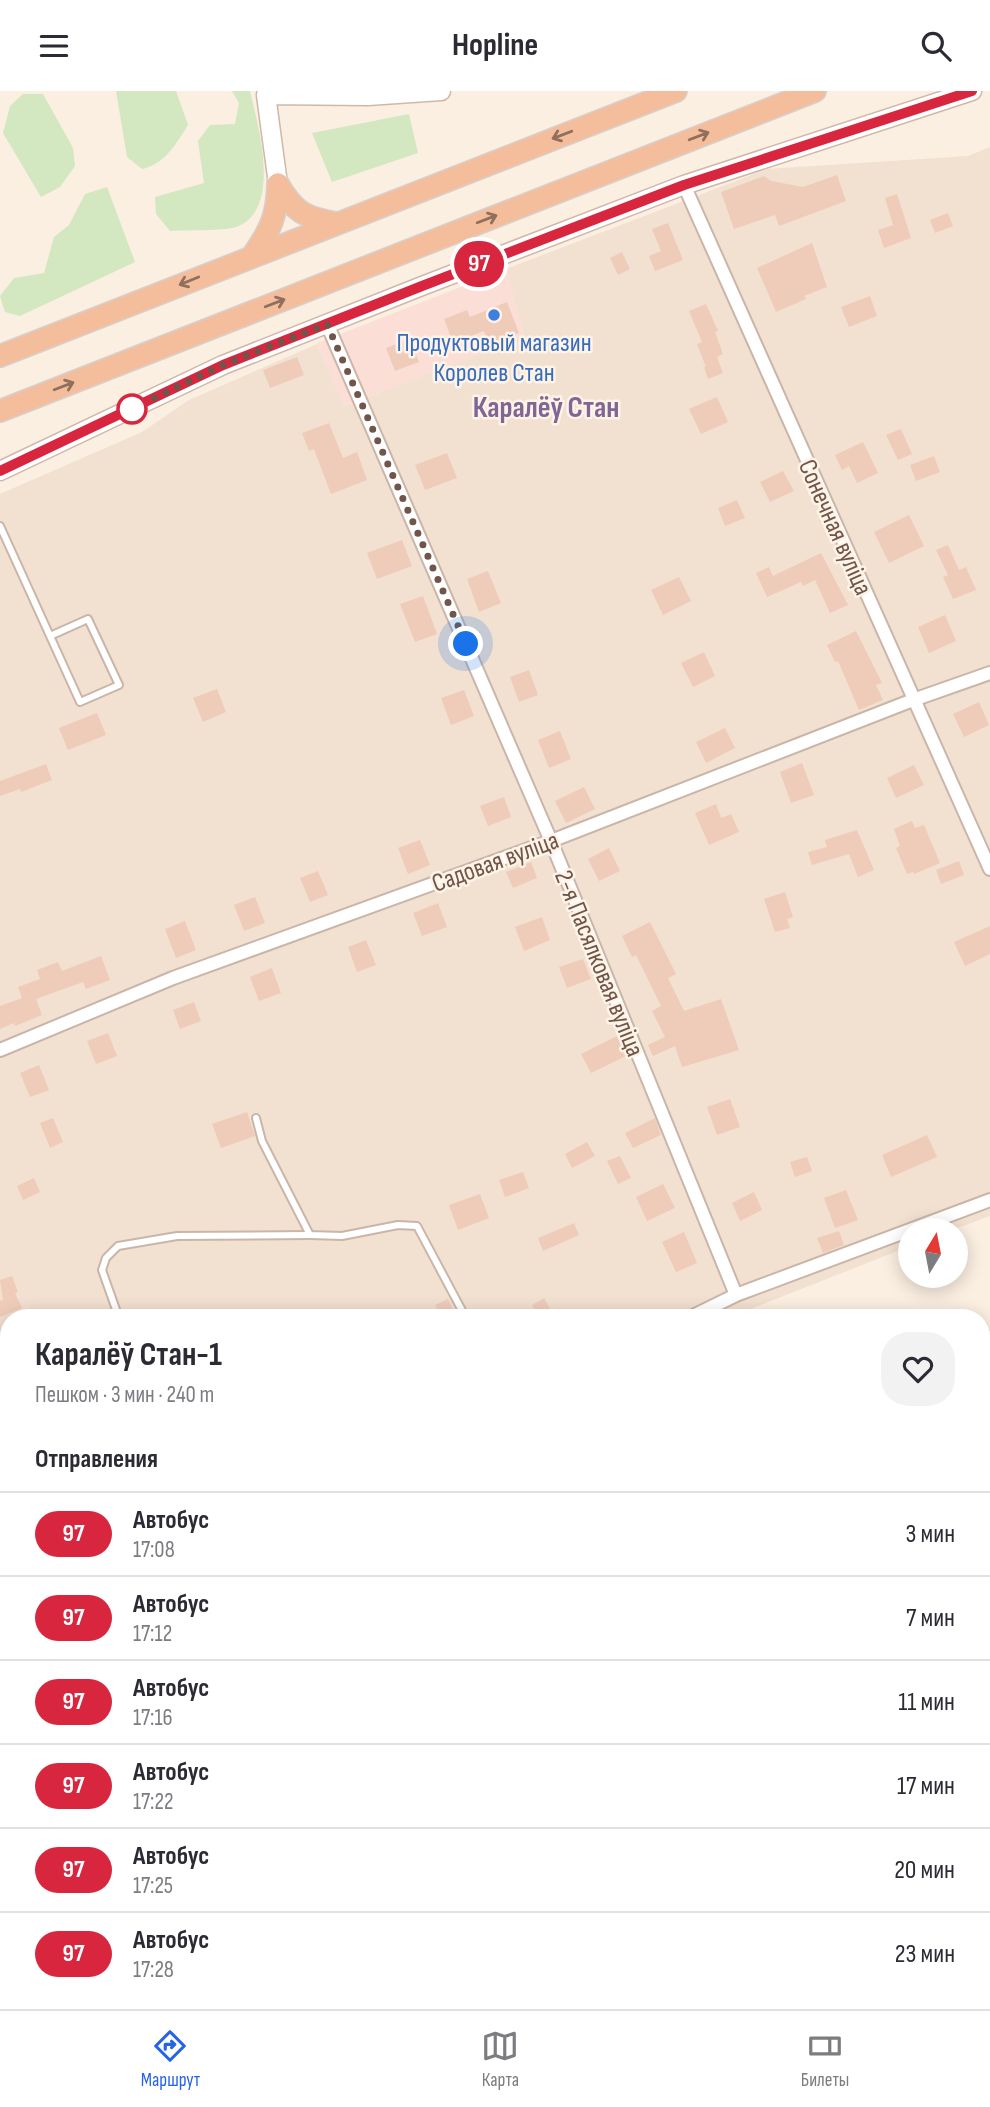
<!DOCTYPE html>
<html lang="ru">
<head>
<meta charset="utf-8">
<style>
  body { margin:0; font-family:"Sofia Sans Condensed",sans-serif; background:#f2f2f3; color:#2b2b33; height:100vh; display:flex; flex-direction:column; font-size:26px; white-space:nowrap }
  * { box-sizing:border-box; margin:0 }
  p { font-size:23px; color:#7c7c81 }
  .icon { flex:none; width:38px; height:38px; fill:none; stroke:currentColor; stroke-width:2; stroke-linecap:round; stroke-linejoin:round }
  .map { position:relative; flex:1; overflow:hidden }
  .sheet { position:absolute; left:0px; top:1218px; width:990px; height:700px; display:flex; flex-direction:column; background:#fff; border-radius:28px 28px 0 0; box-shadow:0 4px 18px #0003 }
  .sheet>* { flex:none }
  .badge { padding:0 14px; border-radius:23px; font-size:24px; line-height:46px }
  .needle { width:46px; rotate:10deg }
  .controls { position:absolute; left:898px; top:1127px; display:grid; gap:14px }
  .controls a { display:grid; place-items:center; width:70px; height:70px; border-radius:50%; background:#fff; box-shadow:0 4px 18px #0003; font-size:35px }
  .you { position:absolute; width:35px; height:35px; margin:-18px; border:5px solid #fff; border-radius:50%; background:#1a73e8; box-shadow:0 0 0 10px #1a73e833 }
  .map>.badge { position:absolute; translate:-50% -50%; box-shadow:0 0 0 4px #fff }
  h2 { padding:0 35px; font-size:26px; line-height:63px }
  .round { display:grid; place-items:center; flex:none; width:74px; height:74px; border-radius:28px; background:#f2f2f3 }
  .headline { display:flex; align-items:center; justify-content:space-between; height:119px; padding:0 35px }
  h1 { font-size:33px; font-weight:700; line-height:52px }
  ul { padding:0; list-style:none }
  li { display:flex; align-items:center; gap:21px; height:84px; padding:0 35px; border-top:2px solid #e1e1e2 }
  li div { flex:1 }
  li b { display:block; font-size:26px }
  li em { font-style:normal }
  li .badge { min-width:77px; font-weight:700; text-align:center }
  header { display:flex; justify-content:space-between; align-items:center; height:91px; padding:0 35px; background:#fff; font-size:32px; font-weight:700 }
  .menu { display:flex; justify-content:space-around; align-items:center; height:98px; border-top:2px solid #e1e1e2; background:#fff; font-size:19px; color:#7c7c81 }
  .menu a { display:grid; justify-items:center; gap:4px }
  .menu .current { color:#2563eb }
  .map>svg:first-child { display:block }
</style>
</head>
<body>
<header><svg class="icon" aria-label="menu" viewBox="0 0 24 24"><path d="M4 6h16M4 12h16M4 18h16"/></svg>Hopline<svg class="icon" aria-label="search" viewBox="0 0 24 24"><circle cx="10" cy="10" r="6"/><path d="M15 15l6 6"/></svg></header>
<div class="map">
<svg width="990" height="1918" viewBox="0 0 990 1918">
  <rect width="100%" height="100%" fill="#fbefe1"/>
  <path fill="#f2e0d0" d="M990,56V1125L952,1139H910V1155L728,1227H9V1581L0,1586V403L142,341L189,309L317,253L344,315L524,246L506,178L767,78L968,65Z"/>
  <path fill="#fbded5" d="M507,178L524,247L343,315L317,252Z"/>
  <g fill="#d3e7c1">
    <path d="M116,0H176L188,34C176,53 165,73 142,78L127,66Z"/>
    <path d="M232,0H250C258,35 283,119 236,136C225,140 184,139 170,140L156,123L155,106L204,92L198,50L210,34L235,33L239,12Z"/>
    <path d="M23,3H43L73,57L75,75L60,96L41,106L3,42L10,15Z"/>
    <path d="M409,23L418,62L332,91L312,42Z"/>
    <path d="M107,96L135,171L20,225L5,221L0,205L14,187L44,182L54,146L69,134L85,103Z"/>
    <path d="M0,1661L4,1663L9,1679L6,1918H0Z"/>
  </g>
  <g fill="#efccba">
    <path d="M837,84L846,110L779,135L775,124L734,138L721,101L764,85L771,90L803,96Z"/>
    <path d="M897,103L911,147L884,157L878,139L893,134L885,107Z"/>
    <path d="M948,122L953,135L935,142L930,129Z"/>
    <path d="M668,132L683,169L655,180L649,165L661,160L652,138Z"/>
    <path d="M812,152L827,196L804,205L806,208L776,221L757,177Z"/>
    <path d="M622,161L630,178L618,184L610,167Z"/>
    <path d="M870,205L877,225L849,236L841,216Z"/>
    <path d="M507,211L519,242L489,254L484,240L453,252L444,228L467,219L470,226Z"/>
    <path d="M706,213L718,240L715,241L723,263L717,266L723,282L708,288L704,276H706L697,253L702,251L689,220Z"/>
    <path d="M410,248L419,271L395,280L386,257Z"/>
    <path d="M297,266L304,284L270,297L263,279Z"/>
    <path d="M717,306L728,331L701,343L689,318Z"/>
    <path d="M329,332L343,367L357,361L367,389L331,403L314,358L309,360L302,342Z"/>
    <path d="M901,338L912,363L898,369L886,344Z"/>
    <path d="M863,351L878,382L857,392L849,375L842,379L835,364Z"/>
    <path d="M447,362L457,387L425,399L415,374Z"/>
    <path d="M934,365L940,381L916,390L910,374Z"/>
    <path d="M783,380L794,400L770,411L760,391Z"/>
    <path d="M737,409L745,427L725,435L718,417Z"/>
    <path d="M909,424L924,455L889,472L874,441Z"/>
    <path d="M402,449L412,475L377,488L367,462Z"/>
    <path d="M948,454L959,479L966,476L976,499L953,508L943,486L948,484L936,459Z"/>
    <path d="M821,462L848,514L830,522L815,489L803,495L801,491L767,506L756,482L769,476L773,485Z"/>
    <path d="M488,480L501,512L479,521L467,488Z"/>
    <path d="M679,486L691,510L663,524L651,499Z"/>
    <path d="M423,505L437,543L415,551L400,513Z"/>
    <path d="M945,524L956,550L929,562L918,536Z"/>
    <path d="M856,540L882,592L876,594L883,609L859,619L838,570L835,571L827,554Z"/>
    <path d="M704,561L715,585L693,596L681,572Z"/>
    <path d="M529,579L538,604L519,611L510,586Z"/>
    <path d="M217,598L226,621L203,631L193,607Z"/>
    <path d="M464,599L474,625L451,634L441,607Z"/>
    <path d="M979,611L989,634L964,646L953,623Z"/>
    <path d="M97,622L106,644L68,659L59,637Z"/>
    <path d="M725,637L735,657L706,672L696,651Z"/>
    <path d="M560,640L571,668L549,677L538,649Z"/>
    <path d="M802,672L814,704L791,712L780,681Z"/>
    <path d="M46,673L52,689L21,701L20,698L0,705V690Z"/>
    <path d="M914,674L924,694L896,707L887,687Z"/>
    <path d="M584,696L595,718L566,732L555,710Z"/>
    <path d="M504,706L511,726L488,735L480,715Z"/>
    <path d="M716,713L721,727L731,723L739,741L709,754L695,722Z"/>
    <path d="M912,730L915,737L924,734L940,772L914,783L913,781L907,783L896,757L900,755L894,738Z"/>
    <path d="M857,739L874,779L858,786L849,763L812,774L808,761L827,756L825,749Z"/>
    <path d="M420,749L430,774L408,783L398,757Z"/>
    <path d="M609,757L620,780L599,790L588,768Z"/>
    <path d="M959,770L964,784L941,793L936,779Z"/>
    <path d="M531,771L537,787L513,797L506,781Z"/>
    <path d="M318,780L328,804L310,811L300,787Z"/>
    <path d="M785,801L793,826L787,828L790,837L775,841L764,808Z"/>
    <path d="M255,806L265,832L244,840L234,814Z"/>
    <path d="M438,812L447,836L422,845L413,822Z"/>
    <path d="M542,826L550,849L524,860L515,836Z"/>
    <path d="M185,830L196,859L176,867L165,838Z"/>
    <path d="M650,831L676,883L668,887L684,920L721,908L739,959L682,976L675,955L653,965L648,954L665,946L652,920L661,915L636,864L632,866L622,845Z"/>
    <path d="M990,835V863L965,875L954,851Z"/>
    <path d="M366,849L376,874L357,881L348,856Z"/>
    <path d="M101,865L110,889L86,898L83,891L36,908L42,924L15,935L14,932L0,938V915L22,907L18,896L40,888L37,879L58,871L62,880Z"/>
    <path d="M583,868L591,888L567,897L559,876Z"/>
    <path d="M272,877L281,902L259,910L250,886Z"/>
    <path d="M194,911L201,930L180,938L173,919Z"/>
    <path d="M108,942L117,965L96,973L87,950Z"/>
    <path d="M617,945L626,965L591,982L581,963Z"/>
    <path d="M39,974L49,999L30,1006L20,982Z"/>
    <path d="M730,1008L740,1036L717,1044L707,1016Z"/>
    <path d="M247,1021L255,1045L221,1057L212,1033Z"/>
    <path d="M53,1027L63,1051L50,1057L40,1032Z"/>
    <path d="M655,1027L661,1044L633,1057L625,1042Z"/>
    <path d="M927,1044L937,1066L891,1086L882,1064Z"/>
    <path d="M587,1051L595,1065L572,1077L565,1063Z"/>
    <path d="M620,1065L631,1087L618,1093L607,1070Z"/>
    <path d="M807,1066L812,1080L795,1086L790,1071Z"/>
    <path d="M523,1081L529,1097L505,1106L499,1089Z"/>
    <path d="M34,1087L40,1101L23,1109L17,1095Z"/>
    <path d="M663,1093L675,1117L647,1130L636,1106Z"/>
    <path d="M846,1099L858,1129L835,1137L824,1107Z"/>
    <path d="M754,1101L762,1119L740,1130L732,1112Z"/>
    <path d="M480,1103L489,1127L458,1139L449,1114Z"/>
    <path d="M574,1132L579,1144L543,1160L538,1147Z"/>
    <path d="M839,1140L844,1154L823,1162L817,1147Z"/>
    <path d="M684,1141L697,1172L676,1181L662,1151Z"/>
    <path d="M12,1185L18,1201L15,1202L22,1217L0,1226V1210L3,1209L0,1189Z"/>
    <path d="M544,1207L555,1227H539L532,1214Z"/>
    <path d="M448,1208L457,1227H441L435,1214Z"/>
  </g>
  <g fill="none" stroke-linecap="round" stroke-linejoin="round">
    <defs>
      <g id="service">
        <path d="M0,435L80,611L119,594L88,528L50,545"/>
        <path d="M256,1027L262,1050L310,1144L342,1145L398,1134L417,1135L466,1227"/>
        <path d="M119,1227L102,1179L106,1167L118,1155L177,1145L310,1144"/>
      </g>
      <g id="minor">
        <path d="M684,94L990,778"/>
        <path d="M327,233L551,750L736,1204"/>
        <path d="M0,959L173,887L551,750L913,609L990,582"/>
        <path d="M689,1227L736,1204L990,1109"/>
        <path d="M0,1356L9,1376"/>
      </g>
      <g id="secondary">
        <path d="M278,93L266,4L368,5L441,0"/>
        <path d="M0,380L223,274L422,195L684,94L972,0"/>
      </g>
      <g id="trunk">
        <path d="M278,93C294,121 305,127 336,132"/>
        <path d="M253,164C271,138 277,125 278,93"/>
        <path d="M0,265L676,0"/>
        <path d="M0,320L815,0"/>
      </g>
    </defs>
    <use href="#service" stroke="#cab6a9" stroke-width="10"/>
    <use href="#minor" stroke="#cab6a9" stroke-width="16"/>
    <use href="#secondary" stroke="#d0b8a9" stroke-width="21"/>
    <use href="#trunk" stroke="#d7cfcc" stroke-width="24"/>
    <use href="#service" stroke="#fff" stroke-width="6"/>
    <use href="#minor" stroke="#fff" stroke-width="12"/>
    <use href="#secondary" stroke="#fff" stroke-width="18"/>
    <use href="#trunk" stroke="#f4be9c" stroke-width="21"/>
  </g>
  <defs><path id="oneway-shaft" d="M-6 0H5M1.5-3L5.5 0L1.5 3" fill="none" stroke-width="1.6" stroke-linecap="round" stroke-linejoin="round" transform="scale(1.75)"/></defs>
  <g stroke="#916f5e">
    <use href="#oneway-shaft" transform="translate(562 44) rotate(159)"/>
    <use href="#oneway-shaft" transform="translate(699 45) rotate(-21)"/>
    <use href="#oneway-shaft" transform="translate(487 128) rotate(-21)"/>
    <use href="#oneway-shaft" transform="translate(189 190) rotate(158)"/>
    <use href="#oneway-shaft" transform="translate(275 212) rotate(-21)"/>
    <use href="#oneway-shaft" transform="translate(64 295) rotate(-21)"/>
  </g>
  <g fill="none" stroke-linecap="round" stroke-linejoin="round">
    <defs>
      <path id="line" d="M0,380L223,274L422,195L684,94L972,0"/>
    </defs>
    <use href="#line" stroke="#fff" stroke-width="16"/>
    <use href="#line" stroke="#d7263d" stroke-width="10"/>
    <path stroke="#70554a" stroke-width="7" stroke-dasharray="0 12.6" d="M132,318L223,274L327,233L466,553"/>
  </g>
  <circle fill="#3f7fe0" stroke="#fef3e7" stroke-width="2.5" cx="494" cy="224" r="7"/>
  <circle fill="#fff" stroke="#d7263d" stroke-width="3.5" cx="132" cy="318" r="14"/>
  <g text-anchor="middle" stroke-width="5" stroke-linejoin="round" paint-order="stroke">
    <g font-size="26" fill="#366cbe" stroke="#fef3e7">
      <text x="494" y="260">Продуктовый магазин<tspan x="494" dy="30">Королев Стан</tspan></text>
    </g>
    <g font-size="26" fill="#70554a" stroke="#fef3e7">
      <text transform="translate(836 436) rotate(66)" y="9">Сонечная вуліца</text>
      <text transform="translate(495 770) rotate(-20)" y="9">Садовая вуліца</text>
      <text transform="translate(600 872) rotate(68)" y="9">2-я Пасялковая вуліца</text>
    </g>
    <g font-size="30" font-weight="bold" fill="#816594" stroke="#fef3e7">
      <text x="546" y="326">Каралёў Стан</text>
    </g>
  </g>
</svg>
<div class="controls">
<a><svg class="needle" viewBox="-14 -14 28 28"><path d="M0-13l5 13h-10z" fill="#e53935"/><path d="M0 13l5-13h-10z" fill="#7c7c81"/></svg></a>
</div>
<div class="you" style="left:466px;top:553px"></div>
<b class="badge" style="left:479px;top:173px;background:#d7263d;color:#fff">97</b>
<section class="sheet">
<div class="headline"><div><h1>Каралёў Стан-1</h1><p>Пешком · 3 мин · 240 m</p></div><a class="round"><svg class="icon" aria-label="heart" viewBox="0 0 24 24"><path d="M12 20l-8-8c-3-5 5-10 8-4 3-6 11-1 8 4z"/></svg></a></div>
<h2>Отправления</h2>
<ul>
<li><span class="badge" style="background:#d7263d;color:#fff">97</span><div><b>Автобус</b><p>17:08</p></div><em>3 мин</em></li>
<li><span class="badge" style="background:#d7263d;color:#fff">97</span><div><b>Автобус</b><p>17:12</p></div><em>7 мин</em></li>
<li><span class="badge" style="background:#d7263d;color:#fff">97</span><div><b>Автобус</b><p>17:16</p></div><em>11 мин</em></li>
<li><span class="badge" style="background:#d7263d;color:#fff">97</span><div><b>Автобус</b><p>17:22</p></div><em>17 мин</em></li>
<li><span class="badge" style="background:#d7263d;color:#fff">97</span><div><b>Автобус</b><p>17:25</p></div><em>20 мин</em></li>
<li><span class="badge" style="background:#d7263d;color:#fff">97</span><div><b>Автобус</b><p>17:28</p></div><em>23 мин</em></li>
</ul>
</section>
</div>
<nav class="menu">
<a class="current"><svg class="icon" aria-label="directions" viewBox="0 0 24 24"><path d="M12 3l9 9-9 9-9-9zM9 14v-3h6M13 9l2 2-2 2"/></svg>Маршрут</a>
<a><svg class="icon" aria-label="map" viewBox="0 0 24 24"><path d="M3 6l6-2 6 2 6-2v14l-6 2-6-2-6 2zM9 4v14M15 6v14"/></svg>Карта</a>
<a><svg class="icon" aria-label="tickets" viewBox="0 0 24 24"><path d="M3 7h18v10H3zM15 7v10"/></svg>Билеты</a>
</nav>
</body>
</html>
